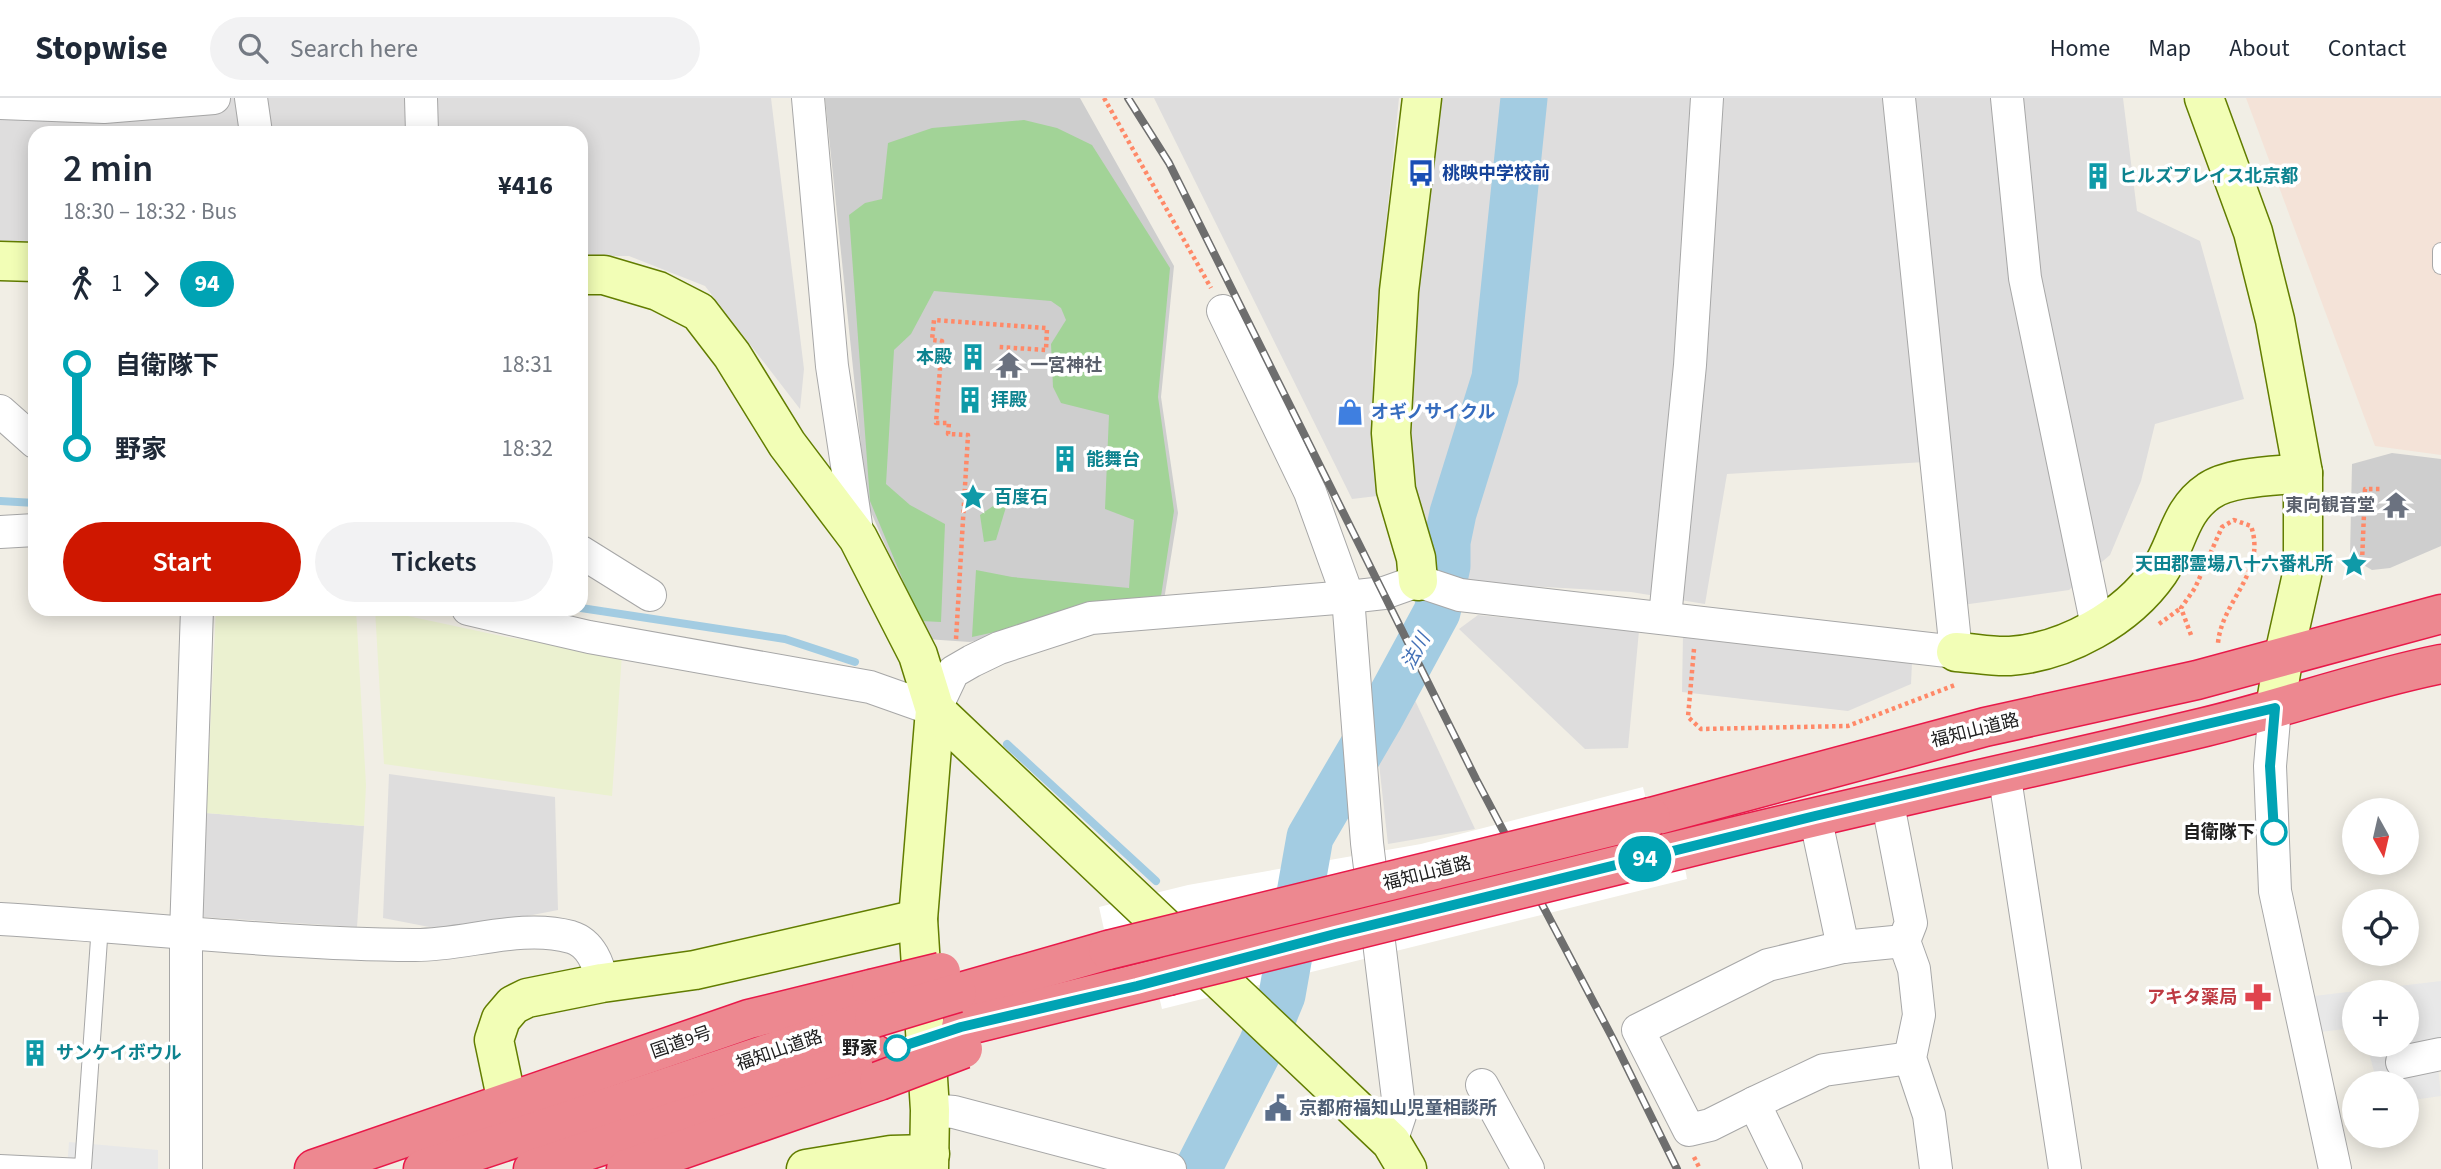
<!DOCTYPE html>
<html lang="en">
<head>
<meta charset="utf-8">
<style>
  body { margin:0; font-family:"Source Sans 3","Noto Sans JP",sans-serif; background:#f2f2f3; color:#1f2937; height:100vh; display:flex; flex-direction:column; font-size:26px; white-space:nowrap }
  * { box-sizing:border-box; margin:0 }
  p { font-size:23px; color:#747a83 }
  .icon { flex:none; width:38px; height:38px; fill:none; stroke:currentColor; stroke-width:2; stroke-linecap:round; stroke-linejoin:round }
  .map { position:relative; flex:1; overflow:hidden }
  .panel { position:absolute; left:28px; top:28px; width:560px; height:490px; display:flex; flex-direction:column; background:#fff; border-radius:21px; box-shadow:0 4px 18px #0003 }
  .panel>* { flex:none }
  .badge { padding:0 14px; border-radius:23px; font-size:24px; line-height:46px }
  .needle { width:46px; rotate:172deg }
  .tools { position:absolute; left:2342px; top:700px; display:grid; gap:14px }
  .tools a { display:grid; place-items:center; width:77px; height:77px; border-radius:50%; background:#fff; box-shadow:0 4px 18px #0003; font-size:35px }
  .map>.badge { position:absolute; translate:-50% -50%; box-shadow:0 0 0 4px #fff }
  .legs { display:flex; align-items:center; gap:10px; height:77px; padding:0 35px; font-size:23px }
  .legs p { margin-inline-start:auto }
  .summary { display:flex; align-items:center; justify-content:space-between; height:119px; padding:0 35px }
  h1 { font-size:38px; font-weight:600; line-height:52px }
  .button { display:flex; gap:14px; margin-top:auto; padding:14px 35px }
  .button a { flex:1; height:80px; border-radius:42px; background:#cf1700; color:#fff; font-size:28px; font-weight:600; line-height:80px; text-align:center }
  .button a+a { background:#f2f2f3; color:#1f2937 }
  ul { padding:0 35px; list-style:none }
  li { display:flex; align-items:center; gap:24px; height:84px; font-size:26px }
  li i { display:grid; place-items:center; width:10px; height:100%; margin:0 9px; background:currentColor }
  li i::after { content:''; width:18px; height:18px; margin:-9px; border:5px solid; border-radius:50%; background:#fff }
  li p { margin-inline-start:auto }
  li:first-child i { background:linear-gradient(#0000 50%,currentColor 0) }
  li:last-child i { background:linear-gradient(currentColor 50%,#0000 0) }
  header { display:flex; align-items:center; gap:42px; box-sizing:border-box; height:98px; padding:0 35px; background:#fff; border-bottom:2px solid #e0e1e3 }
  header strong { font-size:33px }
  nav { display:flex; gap:38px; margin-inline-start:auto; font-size:24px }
  .search { width:490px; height:63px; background:#f2f2f3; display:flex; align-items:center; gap:18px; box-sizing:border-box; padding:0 24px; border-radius:38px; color:#747a83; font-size:26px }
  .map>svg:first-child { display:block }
</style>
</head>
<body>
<header>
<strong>Stopwise</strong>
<div class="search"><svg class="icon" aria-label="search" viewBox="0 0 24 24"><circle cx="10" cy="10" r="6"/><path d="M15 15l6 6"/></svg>Search here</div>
<nav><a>Home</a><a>Map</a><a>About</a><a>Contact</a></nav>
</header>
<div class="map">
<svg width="2441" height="1071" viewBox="0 0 2441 1071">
  <rect width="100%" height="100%" fill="#f1eee5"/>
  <g fill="#dedddd">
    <path d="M0,0H771L804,271L800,311L705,188L629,158H581V35H35V149L0,148Z"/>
    <path d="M1154,0H1399L1372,263L1377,398L1352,401Z"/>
    <path d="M1431,0H2123L2137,113L2200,143L2244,301L2155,326L2141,383L2110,457L2069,492L1955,508L1941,363L1727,376L1705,506L1631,494L1461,484L1433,469L1412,397L1404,326Z"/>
    <path d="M1478,517L1639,533L1628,650L1585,651L1459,531Z"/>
    <path d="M1683,537L1912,564L1911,586L1848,613L1682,594Z"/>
    <path d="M1413,598L1475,731L1388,746L1378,657Z"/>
    <path d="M389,676L555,699L558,812L450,833L383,820Z"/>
    <path d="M206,715L364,728L357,829L201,819Z"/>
  </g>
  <g fill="#cecece">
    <path d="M825,0H1080L1174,168L1161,299L1178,415L1164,502L970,544L926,541L867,405Z"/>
    <path d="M2392,355L2441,361V448L2390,470L2372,472L2350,459L2352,366Z"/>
  </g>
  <path fill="#f4e3d8" d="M2246,0H2441V357L2375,348Z"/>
  <g fill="#ebf1d0">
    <path d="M216,511H356L366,687L364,728L206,715Z"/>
    <path d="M375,511L506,539L622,556L612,698L384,666Z"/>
  </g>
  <g fill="#a2d397">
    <path d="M1024,22L1057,30L1092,47L1170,170L1158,299L1174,413L1161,498L972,539L976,472L1012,479L1129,490L1134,422L1105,411L1109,317L1061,305L1053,289L1051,246L1066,222L1061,210L1051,203L934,193L911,236L894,252L886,386L910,407L945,426L941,524L920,523L870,403L849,117L865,105L882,101L888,45L932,30Z"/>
    <path d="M996,406L1006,409L996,442L984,444L980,417Z"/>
  </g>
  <g fill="#e8e8e8">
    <path d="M2441,883V965L2438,968L2441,998L2406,1003V985H2377L2367,947H2406V894H2354V930L2320,934L2314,898Z"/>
    <path d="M69,1044L158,1052V1071H67Z"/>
  </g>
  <g fill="#fff">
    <path d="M1643,689L1654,734L1112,867L1099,809L1188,787L1421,746Z"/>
    <path d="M1684,765L1687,781L1162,911L1159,898Z"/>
  </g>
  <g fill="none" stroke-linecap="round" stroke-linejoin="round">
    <g stroke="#a3cce2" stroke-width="8">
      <path d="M0,403L35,405"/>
      <path d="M581,510L785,541L855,564"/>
      <path d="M1007,646L1156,783"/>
      <path d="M1273,893L1282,897"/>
    </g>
    <path stroke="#a3cce2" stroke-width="47" d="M1198,1071L1262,946L1282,897L1310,739L1379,621L1437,514L1447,468V444L1453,415L1495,280L1524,0"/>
    <defs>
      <g id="lane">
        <path d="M2441,153V168"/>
        <path d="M0,1065L83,1069L100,827"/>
      </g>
      <g id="street">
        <path d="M251,0L256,35"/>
        <path d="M421,0L422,35"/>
        <path d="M808,0L832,268L858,440"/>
        <path d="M2007,0L2025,180L2097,528"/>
        <path d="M0,5L104,9L214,0"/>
        <path d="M1223,213L1310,394L1348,499L1367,745L1400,1017L1391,1044"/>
        <path d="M0,313L35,344"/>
        <path d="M0,434L35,432"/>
        <path d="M581,454L650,497"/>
        <path d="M468,511L589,539L870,589L935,612L953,574L972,563L999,550L1091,520L1348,499L1384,495L1418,483L1460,497L1956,554L1899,0"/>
        <path d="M1665,519L1690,267L1707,0"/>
        <path d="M2275,610L2270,668L2275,793L2335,1071"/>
        <path d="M2004,674L2065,1071"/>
        <path d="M1887,701L1911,825L1904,843L1914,871L1919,917L1910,960L1929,1017L1936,1071"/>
        <path d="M1815,718L1843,849"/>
        <path d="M0,821C138,829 275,846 413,847C464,848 520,825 571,839C591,845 599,867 602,885"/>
        <path d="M2402,964L2441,956"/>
        <path d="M1482,987L1528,1071"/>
        <path d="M1754,1005L1710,1027L1689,1032L1638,932L1768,867L1843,849L1904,843"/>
        <path d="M930,1012L954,1014L1170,1071"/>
        <path d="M186,1071V836L197,511"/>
        <path d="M1786,1071L1754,1005L1824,972L1910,960"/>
      </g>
      <g id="secondary">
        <path d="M2204,0L2253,134L2275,222L2303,375V472L2284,557L2275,610"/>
        <path d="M0,163L35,164"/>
        <path d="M581,177H604L658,193L699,214L732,257L787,346L858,440L918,557L935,612L918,821L930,1012L929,1071"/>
        <path d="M1418,483L1416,460L1396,392L1391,335L1399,193L1422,0"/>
        <path d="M1956,554C1974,555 1992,559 2010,558C2066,554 2127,520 2159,474C2178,446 2179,413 2209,393C2230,378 2277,378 2303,375"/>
        <path d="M935,612L1391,1044L1407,1071"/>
        <path d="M507,1004L494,942L501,921L513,907L527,900L602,885L695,872L918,821"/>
        <path d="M806,1071L891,1057L930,1056"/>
      </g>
      <g id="highway">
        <path d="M1651,719L1985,629L2197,582L2441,516"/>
        <path d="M1667,755C1845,710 2026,672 2205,629C2284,610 2361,582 2441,566"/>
        <path d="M957,895L1108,852"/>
        <path d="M961,929L1168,878"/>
        <path d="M314,1071L749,921L871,891"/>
        <path d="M423,1071L874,920"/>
        <path d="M533,1071L875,956"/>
        <path d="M626,1071L879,983"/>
      </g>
    </defs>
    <use href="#lane" stroke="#a7a7a7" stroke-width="18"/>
    <use href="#street" stroke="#a7a7a7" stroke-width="34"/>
    <use href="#secondary" stroke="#627d00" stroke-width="41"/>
    <use href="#highway" stroke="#e81949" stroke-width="41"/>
    <g stroke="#ff8968" stroke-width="4.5" stroke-dasharray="3.5 3.5" stroke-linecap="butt">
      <path d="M1104,0L1211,190"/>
      <path d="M2362,464L2365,391H2381"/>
      <path d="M2159,526L2181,510"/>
      <path d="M2191,537L2181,510L2195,490L2222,429L2234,422L2251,428C2267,474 2222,502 2218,545"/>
      <path d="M956,541L968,337L948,336L949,325H936L942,243L932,242L934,222L1047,230L1046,252L999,249"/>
      <path d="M1694,551L1688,619L1701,631L1848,628L1955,587"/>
      <path d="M1694,1059L1700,1071"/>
    </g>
    <use href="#lane" stroke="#fff" stroke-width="16"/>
    <use href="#street" stroke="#fff" stroke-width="32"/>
    <use href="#secondary" stroke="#f2feb6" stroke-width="38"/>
    <use href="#highway" stroke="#ed8890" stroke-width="38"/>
    <defs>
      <path id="rail" d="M1128,0L1169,65L1476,681L1613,941L1677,1071"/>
    </defs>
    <use href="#rail" stroke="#6e6e6e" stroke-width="8"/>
    <use href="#rail" stroke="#fff" stroke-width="5" stroke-dasharray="16" stroke-linecap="butt"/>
    <defs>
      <g id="highway-bridge">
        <path d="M1108,852L1651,719"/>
        <path d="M1168,878L1667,755"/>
        <path d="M871,891L941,874"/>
        <path d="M874,920L957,895"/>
        <path d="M879,983L963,951"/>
      </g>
    </defs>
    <use href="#highway-bridge" stroke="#e81949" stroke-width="41" stroke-linecap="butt"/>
    <use href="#highway-bridge" stroke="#ed8890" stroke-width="38"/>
  </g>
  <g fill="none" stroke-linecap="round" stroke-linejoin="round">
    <defs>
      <path id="line-1" d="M897,950L961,929L1137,888L1335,836L1815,718L2275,610L2270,668L2274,734"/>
    </defs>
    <use href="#line-1" stroke="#fff" stroke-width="16"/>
    <use href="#line-1" stroke="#00a3b4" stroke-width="10"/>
  </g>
  <defs>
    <symbol id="bus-bare" viewBox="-9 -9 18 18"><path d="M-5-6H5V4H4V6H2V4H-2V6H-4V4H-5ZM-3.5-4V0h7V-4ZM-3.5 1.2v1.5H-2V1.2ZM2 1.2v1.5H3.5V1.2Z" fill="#1a4fb4" stroke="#fff" stroke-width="2.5" paint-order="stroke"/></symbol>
    <symbol id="building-bare" viewBox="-9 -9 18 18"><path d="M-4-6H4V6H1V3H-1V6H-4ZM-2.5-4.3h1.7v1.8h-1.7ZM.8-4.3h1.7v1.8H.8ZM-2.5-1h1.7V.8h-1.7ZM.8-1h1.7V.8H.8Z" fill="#0f9aa8" stroke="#fff" stroke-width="2.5" paint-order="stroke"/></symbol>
    <symbol id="temple-bare" viewBox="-9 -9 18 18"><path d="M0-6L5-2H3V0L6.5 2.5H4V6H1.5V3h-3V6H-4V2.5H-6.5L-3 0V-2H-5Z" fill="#6b7280" stroke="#fff" stroke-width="2.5" paint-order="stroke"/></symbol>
    <symbol id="shop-bare" viewBox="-9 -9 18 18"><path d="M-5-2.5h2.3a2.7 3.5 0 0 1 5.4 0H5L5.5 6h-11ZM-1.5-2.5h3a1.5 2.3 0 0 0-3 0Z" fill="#3f7fe0" stroke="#fff" stroke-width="2.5" paint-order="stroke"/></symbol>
    <symbol id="sight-bare" viewBox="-9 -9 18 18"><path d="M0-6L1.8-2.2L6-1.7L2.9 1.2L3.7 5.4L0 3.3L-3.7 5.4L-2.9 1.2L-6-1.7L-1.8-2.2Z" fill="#0f9aa8" stroke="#fff" stroke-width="2.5" paint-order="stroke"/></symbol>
    <symbol id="pharmacy-bare" viewBox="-9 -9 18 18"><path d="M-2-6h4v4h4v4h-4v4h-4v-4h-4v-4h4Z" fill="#e0444e" stroke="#fff" stroke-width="2.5" paint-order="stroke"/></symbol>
    <symbol id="civic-bare" viewBox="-9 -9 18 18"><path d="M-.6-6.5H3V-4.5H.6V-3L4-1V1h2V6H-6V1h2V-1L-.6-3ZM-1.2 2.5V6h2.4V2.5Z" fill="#5c6f8a" stroke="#fff" stroke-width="2.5" paint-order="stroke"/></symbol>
  </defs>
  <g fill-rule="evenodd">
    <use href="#bus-bare" x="1402" y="56" width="38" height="38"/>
    <use href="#building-bare" x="2079" y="59" width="38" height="38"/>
    <use href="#building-bare" x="954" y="240" width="38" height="38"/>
    <use href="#temple-bare" x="990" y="248" width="38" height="38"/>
    <use href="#building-bare" x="951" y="283" width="38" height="38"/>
    <use href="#shop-bare" x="1331" y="295" width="38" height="38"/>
    <use href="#building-bare" x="1046" y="342" width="38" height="38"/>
    <use href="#sight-bare" x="954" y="380" width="38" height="38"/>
    <use href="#temple-bare" x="2377" y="388" width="38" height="38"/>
    <use href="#sight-bare" x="2335" y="447" width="38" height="38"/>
    <use href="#pharmacy-bare" x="2239" y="880" width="38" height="38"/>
    <use href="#building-bare" x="16" y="936" width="38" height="38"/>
    <use href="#civic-bare" x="1259" y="991" width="38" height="38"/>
  </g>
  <g fill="#fff" stroke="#00a3b4" stroke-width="3.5">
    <circle cx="2274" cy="734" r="12"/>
    <circle cx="897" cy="950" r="12"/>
  </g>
  <g text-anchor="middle" stroke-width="7" stroke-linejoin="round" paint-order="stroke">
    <g font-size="18" font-weight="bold" fill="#164399" stroke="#fff" text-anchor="start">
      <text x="1442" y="81">桃映中学校前</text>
    </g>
    <g font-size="18" font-weight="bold" fill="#0d838f" stroke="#fff" text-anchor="start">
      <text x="2119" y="84">ヒルズプレイス北京都</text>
      <text x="952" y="265" text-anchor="end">本殿</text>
      <text x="991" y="308">拝殿</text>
      <text x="1086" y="367">能舞台</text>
      <text x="994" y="405">百度石</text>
      <text x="2333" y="472" text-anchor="end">天田郡霊場八十六番札所</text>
      <text x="56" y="961">サンケイボウル</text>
    </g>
    <g font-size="18" font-weight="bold" fill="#5b616d" stroke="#fff" text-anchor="start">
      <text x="1030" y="273">一宮神社</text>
      <text x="2375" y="413" text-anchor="end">東向観音堂</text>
    </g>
    <g font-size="18" font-weight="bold" fill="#366cbe" stroke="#fff" text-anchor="start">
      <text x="1371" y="320">オギノサイクル</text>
    </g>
    <g font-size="18" fill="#202020" stroke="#fff">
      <text transform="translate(1975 632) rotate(-14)" y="6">福知山道路</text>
      <text transform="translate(1427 775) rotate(-14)" y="6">福知山道路</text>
      <text transform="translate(681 944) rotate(-19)" y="6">国道9号</text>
      <text transform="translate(779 952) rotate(-19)" y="6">福知山道路</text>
    </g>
    <g font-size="18" font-weight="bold" fill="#202020" stroke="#fff" text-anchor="end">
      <text x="2255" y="740">自衛隊下</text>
      <text x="878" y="956">野家</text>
    </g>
    <g font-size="18" font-weight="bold" fill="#be3a42" stroke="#fff" text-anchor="end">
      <text x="2237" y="905">アキタ薬局</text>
    </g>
    <g font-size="18" font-weight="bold" fill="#4e5e75" stroke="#fff" text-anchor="start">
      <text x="1299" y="1016">京都府福知山児童相談所</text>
    </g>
    <g font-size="19" font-style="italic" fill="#4471b7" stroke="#fff">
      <text transform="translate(1415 553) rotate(-61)" y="7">法川</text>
    </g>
  </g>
</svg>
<div class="tools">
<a><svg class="needle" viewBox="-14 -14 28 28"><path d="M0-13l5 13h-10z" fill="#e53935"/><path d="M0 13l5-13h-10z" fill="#747a83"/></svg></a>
<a><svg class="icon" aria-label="locate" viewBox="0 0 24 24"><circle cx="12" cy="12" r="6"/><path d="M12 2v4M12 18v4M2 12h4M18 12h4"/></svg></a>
<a>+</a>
<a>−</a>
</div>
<b class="badge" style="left:1645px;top:761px;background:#00a3b4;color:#fff">94</b>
<section class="panel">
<div class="summary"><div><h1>2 min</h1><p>18:30 – 18:32 · Bus</p></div><b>¥416</b></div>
<div class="legs"><svg class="icon" aria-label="walk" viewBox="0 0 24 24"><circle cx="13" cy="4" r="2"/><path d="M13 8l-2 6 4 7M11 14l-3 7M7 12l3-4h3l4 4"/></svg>1<svg class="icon" aria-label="forward" viewBox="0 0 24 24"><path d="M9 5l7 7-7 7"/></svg><b class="badge" style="background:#00a3b4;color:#fff">94</b></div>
<ul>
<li><i style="color:#00a3b4"></i><b>自衛隊下</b><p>18:31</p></li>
<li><i style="color:#00a3b4"></i><b>野家</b><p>18:32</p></li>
</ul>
<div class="button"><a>Start</a><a>Tickets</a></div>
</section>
</div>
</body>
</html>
